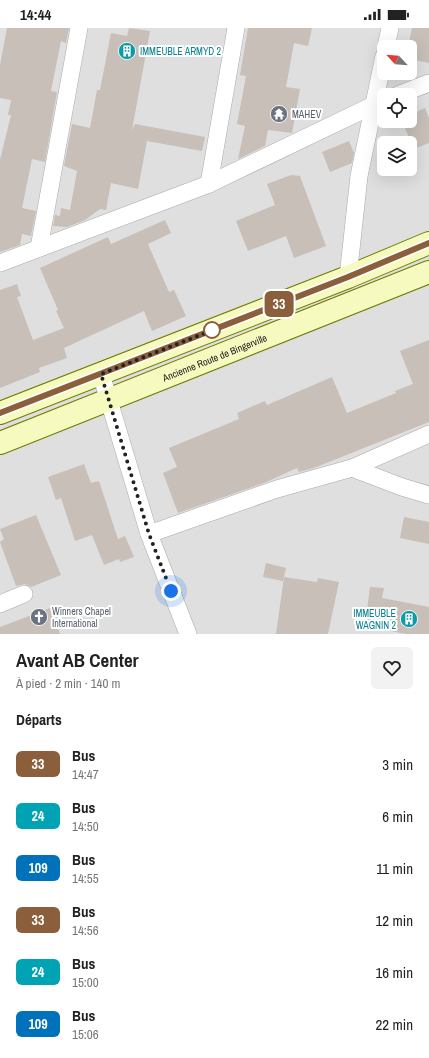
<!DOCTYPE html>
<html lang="fr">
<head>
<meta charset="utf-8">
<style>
  body { margin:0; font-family:"Archivo Narrow",sans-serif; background:#f2f2f2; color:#222; height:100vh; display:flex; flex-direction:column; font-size:15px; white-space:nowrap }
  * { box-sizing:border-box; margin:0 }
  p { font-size:13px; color:#767676 }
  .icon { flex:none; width:22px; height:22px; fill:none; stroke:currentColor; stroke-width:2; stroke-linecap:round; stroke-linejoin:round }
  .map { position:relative; height:606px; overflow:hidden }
  .details { display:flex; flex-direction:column; background:#fff; flex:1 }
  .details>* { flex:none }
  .badge { padding:0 8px; border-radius:6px; font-size:14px; line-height:26px }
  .needle { width:26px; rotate:296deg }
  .fabs { position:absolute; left:377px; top:12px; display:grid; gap:8px }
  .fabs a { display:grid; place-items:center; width:40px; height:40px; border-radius:6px; background:#fff; box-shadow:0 4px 16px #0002; font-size:20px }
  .you { position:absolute; width:20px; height:20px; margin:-10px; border:3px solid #fff; border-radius:50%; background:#1a73e8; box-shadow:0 0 0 6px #1a73e833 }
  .map>.badge { position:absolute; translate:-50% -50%; box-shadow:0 0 0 2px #fff }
  h2 { padding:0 16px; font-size:15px; line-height:36px }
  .round { display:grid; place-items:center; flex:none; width:42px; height:42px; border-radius:6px; background:#f2f2f2 }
  .head { display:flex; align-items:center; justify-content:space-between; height:68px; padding:0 16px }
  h1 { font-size:19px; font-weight:700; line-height:30px }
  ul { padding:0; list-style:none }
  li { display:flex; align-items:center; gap:12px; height:52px; padding:0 16px }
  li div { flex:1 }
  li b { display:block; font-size:15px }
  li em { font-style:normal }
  li .badge { min-width:44px; font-weight:700; text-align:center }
  .status { display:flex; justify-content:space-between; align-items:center; height:28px; padding:0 20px; background:#fff; direction:ltr }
  .status svg { height:11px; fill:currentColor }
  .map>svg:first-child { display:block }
</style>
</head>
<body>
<div class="status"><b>14:44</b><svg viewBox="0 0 49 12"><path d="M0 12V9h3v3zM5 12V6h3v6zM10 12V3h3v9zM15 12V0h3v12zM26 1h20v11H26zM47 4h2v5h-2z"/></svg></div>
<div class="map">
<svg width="429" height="606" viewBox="0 0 429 606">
  <rect width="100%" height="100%" fill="#f2efe9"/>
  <path fill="#e0dfdf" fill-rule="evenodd" d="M0,0H429V606H0ZM384,19H410V45H384ZM384,67H410V93H384ZM384,115H410V141H384Z"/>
  <g fill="#c7bfb8">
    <path d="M7,0H69L66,15L61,13L51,63L57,64L45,134L32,131L22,180L36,183L31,208L22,206L20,217L0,224V132L11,87H8L11,72L0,70V37Z"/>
    <path d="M129,0L150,3L132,102L135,96L205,109L202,123L147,113L138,161L111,155L106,182L100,181L85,192L67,199L53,198L55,187L60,188L61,180L70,182L77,143L64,138L72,96L90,100L97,62H100L111,5L127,8Z"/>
    <path d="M248,0H312L308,18L294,15L286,59L300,61L292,105L268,102L265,118L238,131L245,98L237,96L246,48L240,47Z"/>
    <path d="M412,0H429V35L410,31V19H408Z"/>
    <path d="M425,80L429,90V115L414,121L402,93H410V87Z"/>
    <path d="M349,113L354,125L352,135L330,144L322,124Z"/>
    <path d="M291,147L300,148L326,218L294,230L286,208L248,223L236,193L275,177L267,156Z"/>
    <path d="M165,192L171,205L148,216L169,264L174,262L186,288L152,303L144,283L64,320L67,330L39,340L40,344L0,360V262L17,256L21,268L17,269L33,312L64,300L56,283L58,282L40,240L108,209L111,216Z"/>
    <path d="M429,312V394L314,440L299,444L297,440L264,455L178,485L163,445L177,439L169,420L239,391L237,385L265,373L267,377L332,349L347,385L396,365L395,363L413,356L400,323Z"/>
    <path d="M84,436L91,455L99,453L118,511L125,508L134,529L120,534L119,531L104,537L92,507L75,513L61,470L56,472L48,449Z"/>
    <path d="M36,487L61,547L31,559L25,556L16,558L0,514L4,511L0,501Z"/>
    <path d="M404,489L429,494V516L400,510Z"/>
    <path d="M266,535L286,540L283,553L263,549Z"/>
    <path d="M284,549L317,554L318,550L339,554L328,606H276Z"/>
    <path d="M370,559L384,560L382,570L429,579V606H406L365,598Z"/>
    <path d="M50,580L60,606H0V599Z"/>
  </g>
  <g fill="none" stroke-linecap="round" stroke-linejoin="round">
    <defs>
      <g id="street">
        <path d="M386,19L390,0"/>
        <path d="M398,67L429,55"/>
        <path d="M209,156L236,0"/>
        <path d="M39,220L79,0"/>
        <path d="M0,235L209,156L384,72"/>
        <path d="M348,249L359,148L384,28"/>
        <path d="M101,346L149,506L188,606"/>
        <path d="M352,440L402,459L429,467"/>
        <path d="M149,506L277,461L352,440L429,406"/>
        <path d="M0,576L24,566"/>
      </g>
      <g id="secondary">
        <path d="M0,385L348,249L429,215"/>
        <path id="s1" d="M0,415L429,244"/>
      </g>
    </defs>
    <use href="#street" stroke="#a9a9a9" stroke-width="18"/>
    <use href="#secondary" stroke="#707d05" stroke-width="24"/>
    <use href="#street" stroke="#fff" stroke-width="17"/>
    <use href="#secondary" stroke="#f7fabf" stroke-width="22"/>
  </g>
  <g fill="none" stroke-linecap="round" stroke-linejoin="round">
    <defs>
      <path id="line" d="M0,385L348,249L429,215"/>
    </defs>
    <use href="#line" stroke="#fff" stroke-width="9"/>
    <use href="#line" stroke="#8b5e3c" stroke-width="6"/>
    <path stroke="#222" stroke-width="4" stroke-dasharray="0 7.2" d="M171,563L149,506L101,346L218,300L212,302"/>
  </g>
  <defs>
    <symbol id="building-disc" viewBox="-11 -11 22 22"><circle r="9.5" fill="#0f9aa8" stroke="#fff"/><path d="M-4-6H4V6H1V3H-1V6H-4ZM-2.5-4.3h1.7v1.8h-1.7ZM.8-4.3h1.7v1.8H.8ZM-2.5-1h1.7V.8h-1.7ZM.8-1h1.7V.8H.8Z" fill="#fff"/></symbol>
    <symbol id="temple-disc" viewBox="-11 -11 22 22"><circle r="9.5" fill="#6b7280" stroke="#fff"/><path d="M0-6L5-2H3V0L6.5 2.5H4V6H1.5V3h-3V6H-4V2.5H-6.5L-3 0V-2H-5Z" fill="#fff"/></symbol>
    <symbol id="church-disc" viewBox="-11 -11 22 22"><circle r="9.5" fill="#6b7280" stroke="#fff"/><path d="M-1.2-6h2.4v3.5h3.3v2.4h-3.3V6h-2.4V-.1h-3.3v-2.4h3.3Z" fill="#fff"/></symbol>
  </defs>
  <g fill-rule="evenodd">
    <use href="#building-disc" x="117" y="13" width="20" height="20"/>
    <use href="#temple-disc" x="269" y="76" width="20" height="20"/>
    <use href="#church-disc" x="29" y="579" width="20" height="20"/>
    <use href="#building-disc" x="399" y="581" width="20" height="20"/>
  </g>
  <circle fill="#fff" stroke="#8b5e3c" stroke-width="2" cx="212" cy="302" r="8"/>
  <g text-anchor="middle" stroke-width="4" stroke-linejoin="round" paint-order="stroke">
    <g font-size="10" fill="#0d838f" stroke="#fff" text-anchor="start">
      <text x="140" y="27">IMMEUBLE ARMYD 2</text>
      <text x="396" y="589" text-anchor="end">IMMEUBLE<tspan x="396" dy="12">WAGNIN 2</tspan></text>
    </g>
    <g font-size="10" fill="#5b616d" stroke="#fff" text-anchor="start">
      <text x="292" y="90">MAHEV</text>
      <text x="52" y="587">Winners Chapel<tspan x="52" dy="12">International</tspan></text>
    </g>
    <g font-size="10" fill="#222" stroke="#fff">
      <text dy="4" stroke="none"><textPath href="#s1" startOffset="231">Ancienne Route de Bingerville</textPath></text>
    </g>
  </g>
</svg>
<div class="fabs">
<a><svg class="needle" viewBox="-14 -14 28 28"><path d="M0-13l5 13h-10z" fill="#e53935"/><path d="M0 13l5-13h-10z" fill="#767676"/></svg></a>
<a><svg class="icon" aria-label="locate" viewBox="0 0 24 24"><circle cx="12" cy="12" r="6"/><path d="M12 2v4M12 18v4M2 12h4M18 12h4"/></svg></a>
<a><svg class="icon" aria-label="layers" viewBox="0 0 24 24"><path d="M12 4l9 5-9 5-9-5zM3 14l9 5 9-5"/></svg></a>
</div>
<div class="you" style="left:171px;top:563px"></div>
<b class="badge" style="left:279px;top:276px;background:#8b5e3c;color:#fff">33</b>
</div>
<section class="details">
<div class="head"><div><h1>Avant AB Center</h1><p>À pied · 2 min · 140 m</p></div><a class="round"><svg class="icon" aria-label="heart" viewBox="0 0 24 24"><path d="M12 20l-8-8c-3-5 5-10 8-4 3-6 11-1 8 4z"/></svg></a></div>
<h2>Départs</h2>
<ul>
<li><span class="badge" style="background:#8b5e3c;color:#fff">33</span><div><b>Bus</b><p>14:47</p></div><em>3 min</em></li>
<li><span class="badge" style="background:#00a3b4;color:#fff">24</span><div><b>Bus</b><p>14:50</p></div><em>6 min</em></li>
<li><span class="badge" style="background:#0072bc;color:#fff">109</span><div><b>Bus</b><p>14:55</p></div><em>11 min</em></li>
<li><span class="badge" style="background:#8b5e3c;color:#fff">33</span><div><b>Bus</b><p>14:56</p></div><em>12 min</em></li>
<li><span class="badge" style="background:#00a3b4;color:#fff">24</span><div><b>Bus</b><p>15:00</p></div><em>16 min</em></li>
<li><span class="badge" style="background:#0072bc;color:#fff">109</span><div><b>Bus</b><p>15:06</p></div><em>22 min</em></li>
</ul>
</section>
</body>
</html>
